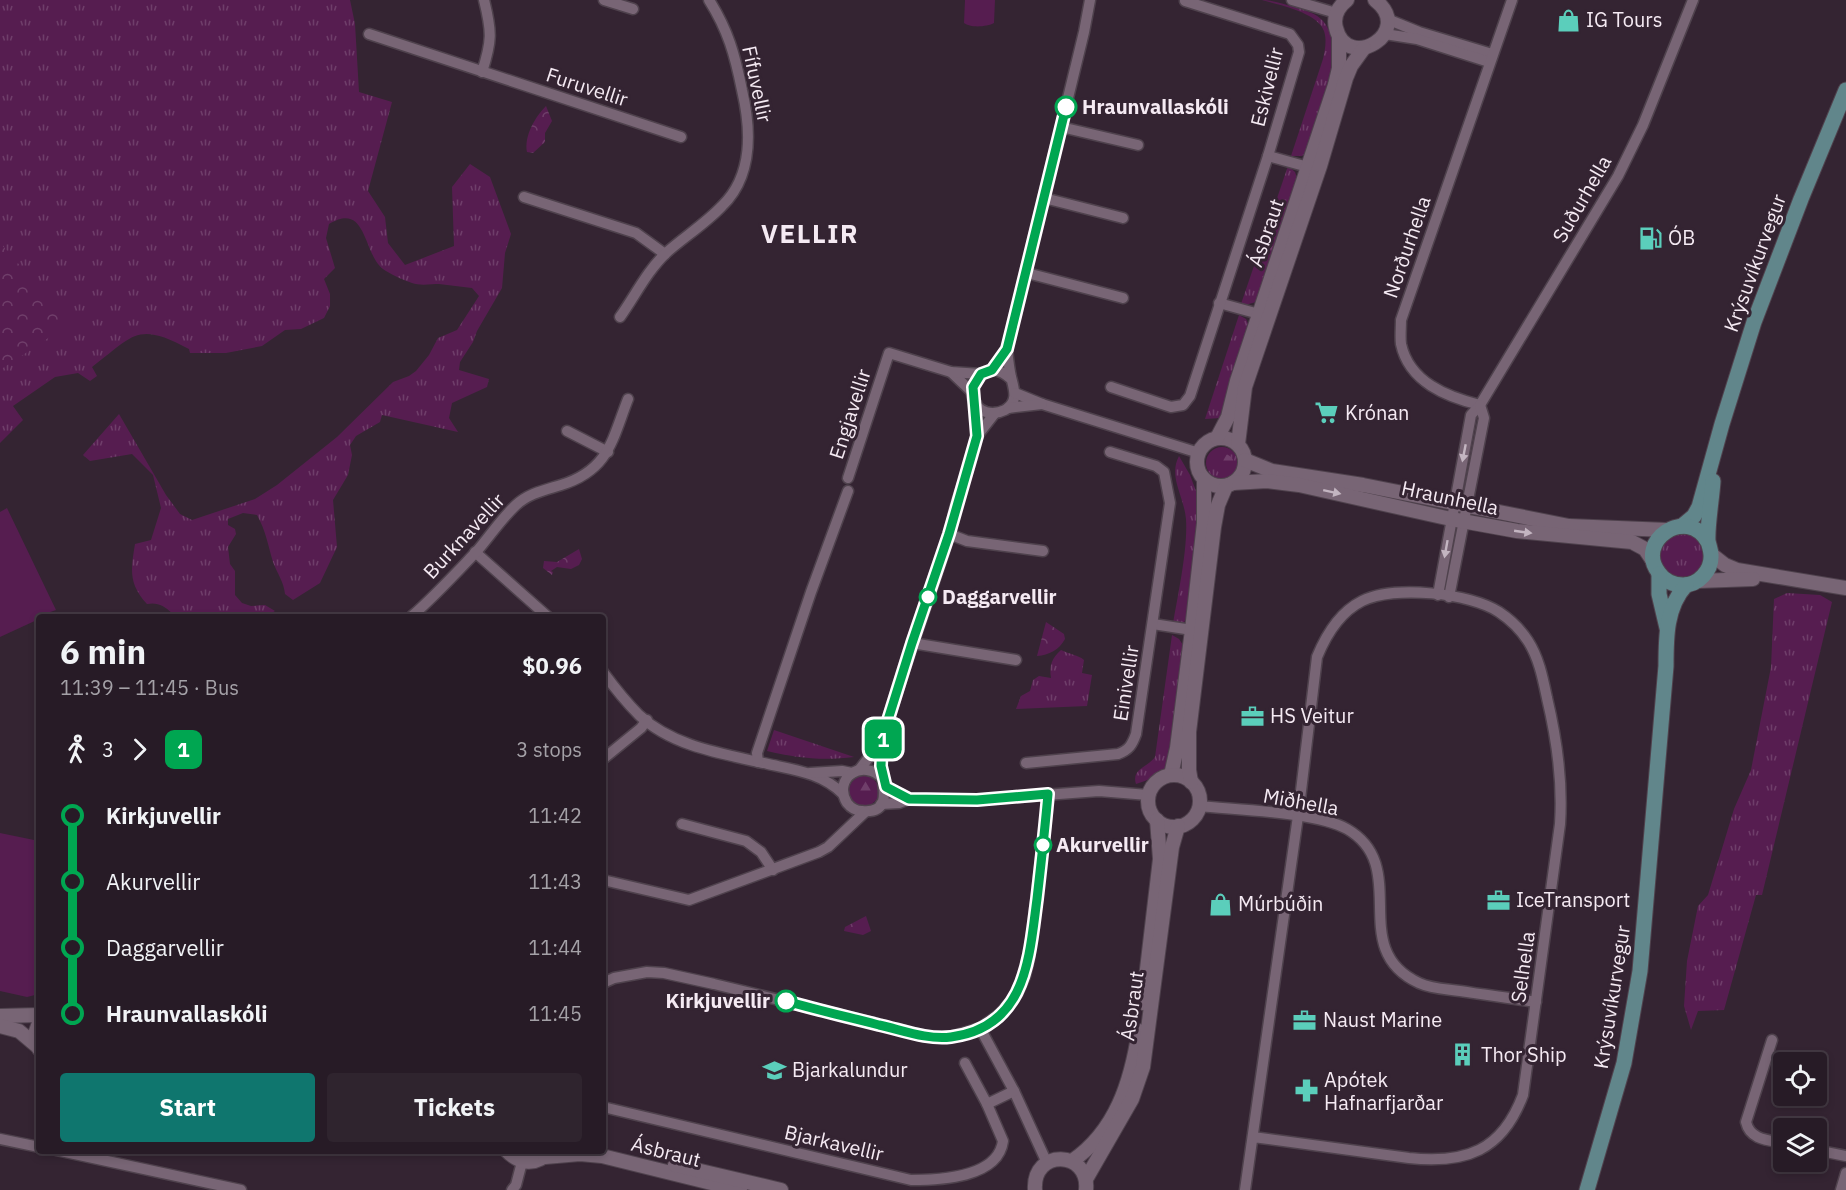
<!DOCTYPE html>
<html lang="en">
<head>
<meta charset="utf-8">
<style>
  body { margin:0; font-family:"IBM Plex Sans",sans-serif; background:#2f242e; color:#f1f3f6; height:100vh; display:flex; flex-direction:column; font-size:22px; white-space:nowrap }
  * { box-sizing:border-box; margin:0 }
  p { font-size:20px; color:#a4a1a7 }
  .icon { flex:none; width:33px; height:33px; fill:none; stroke:currentColor; stroke-width:2; stroke-linecap:round; stroke-linejoin:round }
  .map { position:relative; flex:1; overflow:hidden }
  .side { position:absolute; left:36px; top:614px; width:570px; height:540px; display:flex; flex-direction:column; background:#271b26; border-radius:6px; box-shadow:0 3px 9px #0003,0 0 0 2px #433943 }
  .side>* { flex:none }
  .badge { padding:0 12px; border-radius:9px; font-size:21px; line-height:39px }
  .controls { position:absolute; left:1773px; top:1052px; display:grid; gap:12px }
  .controls a { display:grid; place-items:center; width:54px; height:54px; border-radius:6px; background:#271b26; box-shadow:0 3px 9px #0003,0 0 0 2px #433943; font-size:30px }
  .map>.badge { position:absolute; translate:-50% -50%; box-shadow:0 0 0 3px #fff }
  .legs { display:flex; align-items:center; gap:9px; height:66px; padding:0 24px; font-size:20px }
  .legs p { margin-inline-start:auto }
  .overview { display:flex; align-items:center; justify-content:space-between; height:102px; padding:0 24px }
  h1 { font-size:33px; font-weight:800; line-height:45px }
  .cta { display:flex; gap:12px; margin-top:auto; padding:12px 24px }
  .cta a { flex:1; height:69px; border-radius:6px; background:#0f766e; color:#fff; font-size:24px; font-weight:800; line-height:69px; text-align:center }
  .cta a+a { background:#2f242e; color:#f1f3f6 }
  ul { padding:0 24px; list-style:none }
  li { display:flex; align-items:center; gap:21px; height:66px; font-size:22px }
  li i { display:grid; place-items:center; width:9px; height:100%; margin:0 8px; background:currentColor }
  li i::after { content:''; width:15px; height:15px; margin:-8px; border:4px solid; border-radius:50%; background:#271b26 }
  li p { margin-inline-start:auto }
  li:first-child i { background:linear-gradient(#0000 50%,currentColor 0) }
  li:last-child i { background:linear-gradient(currentColor 50%,#0000 0) }
  .map>svg:first-child { display:block }
</style>
</head>
<body>
<div class="map">
<svg width="1846" height="1190" viewBox="0 0 1846 1190">
  <defs>
    <pattern id="grass-tufts" width="24" height="20" patternUnits="userSpaceOnUse" patternTransform="scale(1.5)"><rect width="24" height="20" fill="#561d50"/><path d="M3 7l-1-3M5 7V3M7 7l1-3M15 17l-1-3M17 17v-4M19 17l1-3" fill="none" stroke="#6f3e6a"/></pattern>
    <pattern id="forest-firs" width="22" height="20" patternUnits="userSpaceOnUse" patternTransform="scale(1.5)"><rect width="22" height="20" fill="#561d50"/><path d="M5 1l3.5 6h-7zM16 11l3.5 6h-7z" fill="#6f3e6a"/></pattern>
    <pattern id="park-crowns" width="20" height="18" patternUnits="userSpaceOnUse" patternTransform="scale(1.5)"><rect width="20" height="18" fill="#561d50"/><path d="M2 6a3 3 0 1 1 6 0M12 15a3 3 0 1 1 6 0" fill="none" stroke="#6f3e6a"/></pattern>
  </defs>
  <rect width="100%" height="100%" fill="#342432"/>
  <g fill="url(#grass-tufts)">
    <path d="M0,0H350L355,24L359,92L392,102L368,191L385,217L388,243L405,265L454,246L452,187L470,164L490,177L511,234L505,253L502,288L477,331L473,342L460,362L459,370L489,379L487,387L452,403L449,418L458,432L382,415L380,422L356,436L350,445L352,455L348,475L333,500L337,547L320,583L293,600L285,594C284,582 277,573 273,562C268,545 266,531 257,515L243,513L228,519V525L235,529L236,534L228,547L230,564L235,571V595L242,603L251,606L265,605L275,611L266,616H171L172,613C164,606 158,602 147,604C128,583 131,569 135,544L151,540L161,508L153,475L132,454L90,461L83,455L119,414L166,495L180,514L192,520L255,499L277,485L337,437L393,382L409,376L416,371L429,355L438,338L457,330L479,296L472,288C461,287 450,285 439,284C431,284 420,286 412,283C403,280 394,276 386,271C362,258 369,200 329,224L326,238L335,268L324,279L330,294V306L324,318L301,329L285,330L262,346L226,353H190L189,349C137,321 134,335 92,367L97,376L90,381L78,373L55,377L13,406L23,420L0,443Z"/>
    <path d="M1262,0C1273,0 1283,4 1294,7C1304,10 1316,13 1323,21C1348,49 1317,121 1307,152L1302,156H1291L1323,59C1325,50 1327,40 1324,31C1317,12 1279,5 1262,0Z"/>
    <path d="M1288,166L1295,172L1298,181L1256,302L1245,305L1241,304Z"/>
    <path d="M1239,315L1246,319L1251,330L1221,418L1205,419Z"/>
    <circle cx="1222" cy="463" r="16"/>
    <path d="M1179,456L1190,475L1200,502L1187,619L1183,623L1173,624C1178,594 1188,549 1186,519C1184,496 1168,477 1179,456Z"/>
    <circle cx="1682" cy="555" r="22"/>
    <path d="M1787,593L1820,595L1832,602L1762,895H1756L1724,1010L1698,1011L1691,1030L1684,1006L1687,961L1698,906L1708,895L1734,809L1751,770L1771,667L1774,599Z"/>
    <path d="M1172,635L1179,639L1185,648L1168,766C1159,776 1148,780 1136,784C1131,769 1148,767 1155,757Z"/>
    <path d="M1061,650C1068,654 1079,655 1084,660L1082,673L1092,675L1087,706L1016,709L1021,696L1030,691L1033,680L1039,676L1051,678C1049,665 1052,658 1061,650Z"/>
    <path d="M774,730L854,757C823,761 796,758 767,751Z"/>
  </g>
  <g fill="url(#forest-firs)">
    <circle cx="1224" cy="464" r="10"/>
    <circle cx="864" cy="791" r="15"/>
  </g>
  <g fill="url(#park-crowns)">
    <path d="M546,106L552,121L545,133V142L533,153L527,152C524,136 535,117 546,106Z"/>
    <path d="M0,243L71,323L0,370Z"/>
    <path d="M579,549L582,559L579,565L571,569L557,567L551,571L553,572L552,575L543,568L544,561L557,562Z"/>
    <path d="M1046,622L1064,634L1065,639C1059,650 1049,655 1037,656Z"/>
    <path d="M866,916L871,931L863,935L844,931L845,927Z"/>
  </g>
  <g fill="#561d50">
    <path d="M965,0H995L994,23C987,27 970,28 964,23Z"/>
    <path d="M7,508L56,610L39,616V619L0,637V512Z"/>
    <path d="M0,833L39,841V994L27,997L0,991Z"/>
  </g>
  <g fill="none" stroke-linecap="round" stroke-linejoin="round">
    <defs>
      <g id="minor">
        <path d="M604,0L633,9"/>
        <path d="M1292,0L1336,13"/>
        <path d="M1387,19L1419,32L1492,54"/>
        <path d="M369,34L681,137"/>
        <path d="M1385,34L1417,39L1489,62"/>
        <path d="M482,72C492,41 492,32 484,0"/>
        <path d="M1061,127L1138,145"/>
        <path d="M1268,156L1308,167"/>
        <path d="M524,197L636,233L665,254"/>
        <path d="M1044,198L1123,218"/>
        <path d="M1027,273L1123,298"/>
        <path d="M1219,303L1259,314"/>
        <path d="M620,317C635,296 647,271 666,253C684,237 705,224 722,206C754,175 751,129 742,90C735,55 728,30 709,0"/>
        <path d="M1007,349C1008,358 1009,368 1011,377C1014,389 1019,402 1005,410C999,413 993,414 986,412C955,401 981,350 1011,379"/>
        <path d="M992,370L1007,349L1084,32L1090,0"/>
        <path d="M951,372L972,392"/>
        <path d="M1111,387L1171,407L1183,405L1190,396L1268,156L1299,52L1298,45L1290,34L1185,1"/>
        <path d="M1015,393L1042,404L1199,453"/>
        <path d="M1480,405C1447,397 1409,382 1401,344C1400,337 1401,328 1401,320L1512,0"/>
        <path d="M1008,408L1042,404"/>
        <path d="M567,431L608,452"/>
        <path d="M977,436L995,413"/>
        <path d="M848,478L889,353L951,372L981,374"/>
        <path d="M949,534L967,541L1043,551"/>
        <path d="M475,552L547,616"/>
        <path d="M1438,595L1471,415L1480,405L1618,176L1643,125L1693,0"/>
        <path d="M1449,597L1484,418L1480,405"/>
        <path d="M412,616C435,596 456,573 477,551C490,536 501,519 516,505C529,493 545,490 561,485C609,470 612,440 628,399"/>
        <path d="M1153,624L1192,630"/>
        <path d="M912,643L1016,660"/>
        <path d="M603,672C614,687 626,702 639,715C673,747 724,754 768,764C795,770 822,773 843,794"/>
        <path d="M603,759L641,728L647,720"/>
        <path d="M758,762L757,753L811,592L848,491"/>
        <path d="M1026,763L1118,754C1129,750 1132,745 1136,734L1170,503L1164,472L1156,466L1110,452"/>
        <path d="M860,769L882,740"/>
        <path d="M810,773L842,771L852,773"/>
        <path d="M883,779C863,757 832,778 847,803C851,808 856,811 862,811C894,814 882,784 881,767C881,757 881,745 884,735C903,668 928,603 949,536C952,526 953,515 956,505C962,485 975,454 977,435C978,425 976,413 976,403"/>
        <path d="M886,787L909,799"/>
        <path d="M881,804L899,803L909,799L977,800L1099,791L1148,795"/>
        <path d="M1199,806C1236,810 1318,812 1347,829C1413,867 1345,949 1419,983C1432,989 1446,989 1460,991C1485,995 1511,998 1536,1002"/>
        <path d="M682,824L746,841L761,852L773,870"/>
        <path d="M603,880L689,900L819,852L828,847L865,812"/>
        <path d="M603,983L614,978L647,972L664,973L714,984L926,1036L950,1037L980,1028L1000,1014L1017,994L1025,976L1029,959L1049,794"/>
        <path d="M980,1028L1014,1091L1047,1163"/>
        <path d="M1772,1040L1746,1122C1750,1140 1768,1140 1784,1143"/>
        <path d="M965,1063L987,1104"/>
        <path d="M603,1107L911,1180C940,1180 998,1178 1003,1141L987,1104L1014,1091"/>
        <path d="M0,1139L39,1147"/>
        <path d="M56,1150L241,1190"/>
        <path d="M1816,1150L1846,1156"/>
        <path d="M512,1190L516,1185L522,1162"/>
        <path d="M1245,1190L1298,816L1317,657C1326,635 1340,612 1362,601C1394,585 1470,593 1499,612C1511,620 1521,630 1528,641C1539,658 1543,679 1547,698C1557,740 1563,780 1560,824L1523,1095C1502,1151 1466,1164 1409,1158L1253,1137"/>
        <path d="M1841,1190L1846,1173"/>
      </g>
      <g id="tertiary">
        <path d="M1347,0C1338,7 1333,17 1336,28C1347,73 1416,32 1375,0"/>
        <circle cx="1221" cy="462" r="24"/>
        <path d="M1217,438L1228,417L1237,381L1335,85L1339,68V37"/>
        <path d="M1238,444L1245,387L1320,166L1346,78L1351,66L1364,48"/>
        <path d="M1245,460L1272,471L1363,485L1569,526L1667,530"/>
        <path d="M1233,483L1267,481L1299,485L1451,519L1517,531L1632,542L1645,549L1653,561"/>
        <path d="M1711,554L1725,565L1737,570L1846,588"/>
        <path d="M1698,581L1753,579"/>
        <path d="M1171,775L1177,748L1192,630L1204,523V479"/>
        <circle cx="1174" cy="801" r="26"/>
        <path d="M1191,782L1189,770V732L1214,527L1218,505L1226,486"/>
        <path d="M1143,1003L1160,859L1157,820"/>
        <path d="M0,1016L39,1015"/>
        <path d="M39,1023L35,1034L39,1049"/>
        <path d="M0,1026L19,1031L38,1047"/>
        <path d="M506,1150C520,1165 537,1166 550,1151"/>
        <path d="M545,1157L580,1154L602,1156L740,1190"/>
        <path d="M1072,1161C1116,1131 1131,1082 1139,1031"/>
        <path d="M675,1165L781,1190"/>
        <path d="M1086,1179L1132,1099L1143,1067L1172,847L1178,826"/>
        <path d="M1035,1190C1032,1148 1090,1150 1086,1190"/>
      </g>
      <g id="secondary">
        <path d="M1682,526L1694,516L1699,507L1722,424L1754,322L1801,199L1846,90"/>
        <path d="M1708,542C1687,505 1634,541 1659,573C1664,581 1674,585 1683,585C1699,585 1712,570 1711,555C1711,550 1709,546 1708,541C1707,526 1712,498 1713,481"/>
        <path d="M1659,574V594L1667,628"/>
        <path d="M1587,1190L1624,1063L1640,971L1666,666C1666,637 1666,607 1686,585"/>
      </g>
    </defs>
    <use href="#minor" stroke="#4f424d" stroke-width="13"/>
    <use href="#tertiary" stroke="#4f424d" stroke-width="16"/>
    <use href="#secondary" stroke="#4f424d" stroke-width="17"/>
    <use href="#minor" stroke="#786575" stroke-width="10"/>
    <use href="#tertiary" stroke="#786575" stroke-width="14"/>
    <use href="#secondary" stroke="#61868b" stroke-width="15"/>
  </g>
  <defs><path id="oneway-solid" d="M-6-.8H1V-3.2L6.5 0L1 3.2V.8H-6Z" transform="scale(1.5)"/></defs>
  <g fill="#c3b5c1">
    <use href="#oneway-solid" transform="translate(1464 453) rotate(101)"/>
    <use href="#oneway-solid" transform="translate(1332 492) rotate(12)"/>
    <use href="#oneway-solid" transform="translate(1523 532) rotate(8)"/>
    <use href="#oneway-solid" transform="translate(1446 549) rotate(100)"/>
  </g>
  <g fill="none" stroke-linecap="round" stroke-linejoin="round">
    <defs>
      <path id="line-1" d="M786,1001C817,1010 848,1017 879,1025C902,1030 927,1040 951,1037C1027,1027 1029,958 1037,899C1041,864 1045,829 1048,794L977,800L909,799L886,787L881,766L882,739L912,643L949,534L977,436L973,387L981,374L992,370L1007,349L1066,107"/>
    </defs>
    <use href="#line-1" stroke="#fff" stroke-width="14"/>
    <use href="#line-1" stroke="#00a651" stroke-width="9"/>
  </g>
  <defs>
    <symbol id="shop-bare" viewBox="-9 -9 18 18"><path d="M-5-2.5h2.3a2.7 3.5 0 0 1 5.4 0H5L5.5 6h-11ZM-1.5-2.5h3a1.5 2.3 0 0 0-3 0Z" fill="#5bcebb" stroke="#342432" stroke-width="2.5" paint-order="stroke"/></symbol>
    <symbol id="fuel-bare" viewBox="-9 -9 18 18"><path d="M-5.5-6h7V0h2V4h1.3V-2.5L3-4.5l.8-.8L6-3V5H2.5V1h-1V6h-7ZM-4.2-4.7v3.2H.2V-4.7Z" fill="#5bcebb" stroke="#342432" stroke-width="2.5" paint-order="stroke"/></symbol>
    <symbol id="supermarket-bare" viewBox="-9 -9 18 18"><path d="M-6-5.5h2.5l.6 2H6L4.5 2H-2.5L-4.4-4H-6ZM-1.5 3.2a1.3 1.3 0 1 0 .1 0ZM3 3.2a1.3 1.3 0 1 0 .1 0Z" fill="#5bcebb" stroke="#342432" stroke-width="2.5" paint-order="stroke"/></symbol>
    <symbol id="office-bare" viewBox="-9 -9 18 18"><path d="M-6-3h4V-5.5h4V-3h4V5H-6ZM-1-4.5V-3h2v-1.5ZM-6 0V1H6V0Z" fill="#5bcebb" stroke="#342432" stroke-width="2.5" paint-order="stroke"/></symbol>
    <symbol id="building-bare" viewBox="-9 -9 18 18"><path d="M-4-6H4V6H1V3H-1V6H-4ZM-2.5-4.3h1.7v1.8h-1.7ZM.8-4.3h1.7v1.8H.8ZM-2.5-1h1.7V.8h-1.7ZM.8-1h1.7V.8H.8Z" fill="#5bcebb" stroke="#342432" stroke-width="2.5" paint-order="stroke"/></symbol>
    <symbol id="school-bare" viewBox="-9 -9 18 18"><path d="M0-5L7-2L0 1L-7-2ZM-4 1L0 2.5L4 1V4Q0 6-4 4Z" fill="#5bcebb" stroke="#342432" stroke-width="2.5" paint-order="stroke"/></symbol>
    <symbol id="pharmacy-bare" viewBox="-9 -9 18 18"><path d="M-2-6h4v4h4v4h-4v4h-4v-4h-4v-4h4Z" fill="#5bcebb" stroke="#342432" stroke-width="2.5" paint-order="stroke"/></symbol>
  </defs>
  <g fill-rule="evenodd">
    <use href="#shop-bare" x="1552" y="4" width="33" height="33"/>
    <use href="#fuel-bare" x="1634" y="222" width="33" height="33"/>
    <use href="#supermarket-bare" x="1310" y="396" width="33" height="33"/>
    <use href="#office-bare" x="1236" y="700" width="33" height="33"/>
    <use href="#office-bare" x="1482" y="884" width="33" height="33"/>
    <use href="#shop-bare" x="1204" y="888" width="33" height="33"/>
    <use href="#office-bare" x="1288" y="1004" width="33" height="33"/>
    <use href="#building-bare" x="1446" y="1038" width="33" height="33"/>
    <use href="#school-bare" x="758" y="1054" width="33" height="33"/>
    <use href="#pharmacy-bare" x="1290" y="1074" width="33" height="33"/>
  </g>
  <g fill="#fff" stroke="#00a651" stroke-width="3">
    <circle cx="1066" cy="107" r="10"/>
    <circle cx="928" cy="597" r="8"/>
    <circle cx="1043" cy="845" r="8"/>
    <circle cx="786" cy="1001" r="10"/>
  </g>
  <g text-anchor="middle" stroke-width="6" stroke-linejoin="round" paint-order="stroke">
    <g font-size="20" fill="#f5eaf3" stroke="#342432" text-anchor="start">
      <text x="1586" y="27">IG Tours</text>
      <text x="1668" y="245">ÓB</text>
      <text x="1345" y="420">Krónan</text>
      <text x="1270" y="723">HS Veitur</text>
      <text x="1516" y="907">IceTransport</text>
      <text x="1238" y="911">Múrbúðin</text>
      <text x="1323" y="1027">Naust Marine</text>
      <text x="1481" y="1062">Thor Ship</text>
      <text x="792" y="1077">Bjarkalundur</text>
      <text x="1324" y="1087">Apótek<tspan x="1324" dy="23">Hafnarfjarðar</tspan></text>
    </g>
    <g font-size="20" fill="#f5eaf3" stroke="#342432">
      <text transform="translate(757 84) rotate(78)" y="7">Fífuvellir</text>
      <text transform="translate(587 87) rotate(18)" y="7">Furuvellir</text>
      <text transform="translate(1267 87) rotate(-76)" y="7">Eskivellir</text>
      <text transform="translate(1582 199) rotate(-60)" y="7">Suðurhella</text>
      <text transform="translate(1266 233) rotate(-71)" y="7">Ásbraut</text>
      <text transform="translate(1407 247) rotate(-71)" y="7">Norðurhella</text>
      <text transform="translate(1755 263) rotate(-70)" y="7">Krýsuvíkurvegur</text>
      <text transform="translate(850 414) rotate(-72)" y="7">Engjavellir</text>
      <text transform="translate(1450 498) rotate(12)" y="7">Hraunhella</text>
      <text transform="translate(464 536) rotate(-47)" y="7">Burknavellir</text>
      <text transform="translate(1126 683) rotate(-81)" y="7">Einivellir</text>
      <text transform="translate(1301 802) rotate(10)" y="7">Miðhella</text>
      <text transform="translate(1523 967) rotate(-82)" y="7">Selhella</text>
      <text transform="translate(1612 997) rotate(-81)" y="7">Krýsuvíkurvegur</text>
      <text transform="translate(1132 1006) rotate(-82)" y="7">Ásbraut</text>
      <text transform="translate(834 1143) rotate(13)" y="7">Bjarkavellir</text>
      <text transform="translate(666 1152) rotate(14)" y="7">Ásbraut</text>
    </g>
    <g font-size="20" font-weight="bold" fill="#f5eaf3" stroke="#342432" text-anchor="start">
      <text x="1082" y="114">Hraunvallaskóli</text>
      <text x="942" y="604">Daggarvellir</text>
      <text x="1056" y="852">Akurvellir</text>
      <text x="770" y="1008" text-anchor="end">Kirkjuvellir</text>
    </g>
    <g font-size="26" font-weight="bold" letter-spacing="1.5" fill="#f5eaf3" stroke="#342432">
      <text x="810" y="243">VELLIR</text>
    </g>
  </g>
</svg>
<div class="controls">
<a><svg class="icon" aria-label="locate" viewBox="0 0 24 24"><circle cx="12" cy="12" r="6"/><path d="M12 2v4M12 18v4M2 12h4M18 12h4"/></svg></a>
<a><svg class="icon" aria-label="layers" viewBox="0 0 24 24"><path d="M12 4l9 5-9 5-9-5zM3 14l9 5 9-5"/></svg></a>
</div>
<b class="badge" style="left:883px;top:739px;background:#00a651;color:#fff">1</b>
<section class="side">
<div class="overview"><div><h1>6 min</h1><p>11:39 – 11:45 · Bus</p></div><b>$0.96</b></div>
<div class="legs"><svg class="icon" aria-label="walk" viewBox="0 0 24 24"><circle cx="13" cy="4" r="2"/><path d="M13 8l-2 6 4 7M11 14l-3 7M7 12l3-4h3l4 4"/></svg>3<svg class="icon" aria-label="forward" viewBox="0 0 24 24"><path d="M9 5l7 7-7 7"/></svg><b class="badge" style="background:#00a651;color:#fff">1</b><p>3 stops</p></div>
<ul>
<li><i style="color:#00a651"></i><b>Kirkjuvellir</b><p>11:42</p></li>
<li><i style="color:#00a651"></i><span>Akurvellir</span><p>11:43</p></li>
<li><i style="color:#00a651"></i><span>Daggarvellir</span><p>11:44</p></li>
<li><i style="color:#00a651"></i><b>Hraunvallaskóli</b><p>11:45</p></li>
</ul>
<div class="cta"><a>Start</a><a>Tickets</a></div>
</section>
</div>
</body>
</html>
